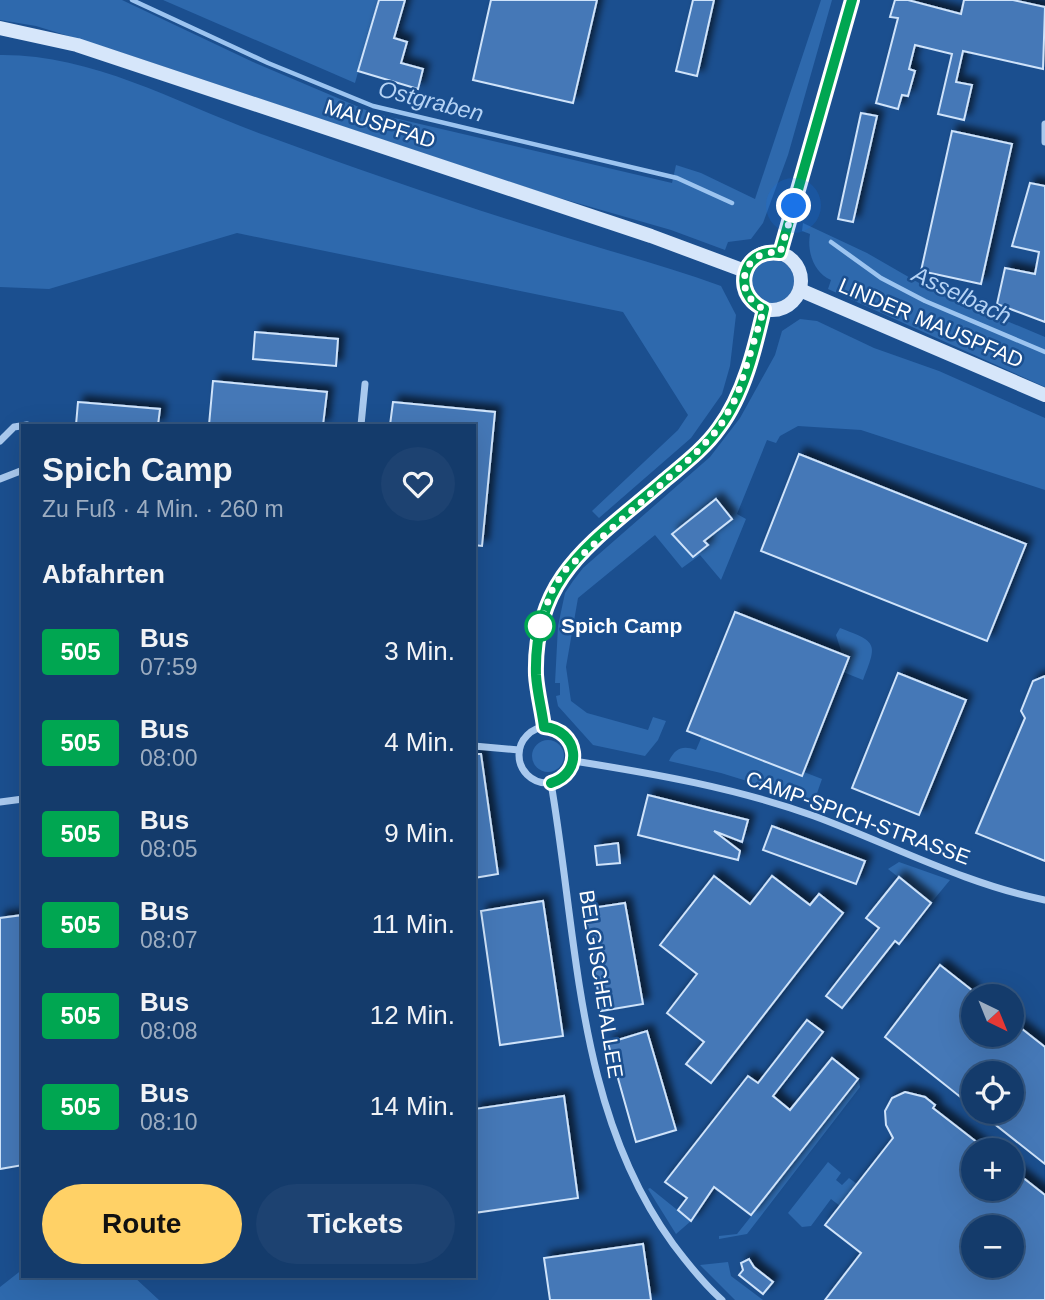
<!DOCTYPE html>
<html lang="de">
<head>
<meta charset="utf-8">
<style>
  body { margin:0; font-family:Arial,sans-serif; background:#1d4271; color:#f1f3f6; height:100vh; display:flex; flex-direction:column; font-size:26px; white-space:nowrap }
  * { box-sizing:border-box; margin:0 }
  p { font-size:23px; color:#9dadc1 }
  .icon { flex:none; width:38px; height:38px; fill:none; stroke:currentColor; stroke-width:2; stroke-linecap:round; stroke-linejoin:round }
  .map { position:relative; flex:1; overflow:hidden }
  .side { position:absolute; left:21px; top:424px; width:455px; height:854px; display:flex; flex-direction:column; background:#143b6b; border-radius:0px; box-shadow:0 7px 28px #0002,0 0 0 2px #33557e }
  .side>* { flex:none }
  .badge { padding:0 14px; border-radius:5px; font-size:24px; line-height:46px }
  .needle { width:46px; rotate:137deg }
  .fabs { position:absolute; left:961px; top:984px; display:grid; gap:14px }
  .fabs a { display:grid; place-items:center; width:63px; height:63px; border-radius:50%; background:#143b6b; box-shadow:0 7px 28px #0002,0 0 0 2px #33557e; font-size:35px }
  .you { position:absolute; width:35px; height:35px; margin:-18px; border:5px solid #fff; border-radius:50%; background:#1a73e8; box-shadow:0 0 0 10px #1a73e833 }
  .map>.badge { position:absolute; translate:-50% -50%; box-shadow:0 0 0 4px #fff }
  h2 { padding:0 21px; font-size:26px; line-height:63px }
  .round { display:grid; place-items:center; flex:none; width:74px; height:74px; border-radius:37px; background:#1d4271 }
  .overview { display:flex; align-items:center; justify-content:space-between; height:119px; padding:0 21px }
  h1 { font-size:33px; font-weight:700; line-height:52px }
  .button { display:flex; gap:14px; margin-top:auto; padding:14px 21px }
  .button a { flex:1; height:80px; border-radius:42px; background:#ffd166; color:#111; font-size:28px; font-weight:700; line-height:80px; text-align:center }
  .button a+a { background:#1d4271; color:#f1f3f6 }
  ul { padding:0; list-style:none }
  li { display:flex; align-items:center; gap:21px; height:91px; padding:0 21px }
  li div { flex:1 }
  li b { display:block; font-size:26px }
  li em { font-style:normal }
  li .badge { min-width:77px; font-weight:700; text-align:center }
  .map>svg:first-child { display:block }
</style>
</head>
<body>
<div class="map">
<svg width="1045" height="1300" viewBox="0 0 1045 1300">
  <defs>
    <filter id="shadow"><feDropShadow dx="6" dy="-6" stdDeviation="3.5" flood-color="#0009"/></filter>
  </defs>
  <rect width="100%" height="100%" fill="#1b4f8f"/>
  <g fill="#2e69ad">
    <path d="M0,0H122L253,62L373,113L672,183L676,165L701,173L755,199L821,0H832L788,155L763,223L751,239L728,242L725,250L671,230L549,195L114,50L36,26L0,20Z"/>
    <path d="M163,0H378L355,83Z"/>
    <path d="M0,55C95,54 180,105 267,136C357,169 448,201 539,229C600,249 661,264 721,286L736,315L730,366L722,394L691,438L599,518L592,511L678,430L688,415L623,312L237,233L49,289L0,287Z"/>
    <path d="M803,223L867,253L926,287L1045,337V387L828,289L831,280C813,272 807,251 810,234L802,231Z"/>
    <circle cx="772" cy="281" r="22"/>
    <path d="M800,319L817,321L874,348L939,371L1045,418V490L861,430L798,426L780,436L776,443L767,440L737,514L746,519L721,580L700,555L682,568L655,535L578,598L566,667L571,701L587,713L648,730L653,717L666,721L658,740L645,756L593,745L558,706L556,696L560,695V683H555L558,626L565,593L573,581L583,568L710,457L740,418L775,355L782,331Z"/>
    <path d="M840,628C877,642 878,643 863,680L843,672L849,657L842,654L836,635Z"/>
    <path d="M702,736L801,776L804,772L822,779L816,796L805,799L721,773L669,761C675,748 683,745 696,750Z"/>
    <circle cx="548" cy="756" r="16"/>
    <path d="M899,862L950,880L931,903L888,869Z"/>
    <path d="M859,1080L860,1087L747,1234L719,1239V1236L737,1234Z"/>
    <path d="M828,1162L841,1173L836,1180L842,1185L849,1178L857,1184L840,1206L831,1199L811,1226L802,1227L788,1213Z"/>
    <path d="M650,1188L691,1221L676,1234L648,1189Z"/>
    <path d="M728,1262L731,1276L763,1300H735L700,1265Z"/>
    <path d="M23,1269V1276H133L159,1300H0V1287Z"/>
  </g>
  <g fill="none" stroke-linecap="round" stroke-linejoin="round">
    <g stroke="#9cc4f0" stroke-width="4.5">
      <path d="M132,0L268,63L373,106L677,178L732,203"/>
      <path d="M831,242L881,278L925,301L1045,352"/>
    </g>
  </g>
  <g fill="#4478b7" stroke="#cfe3fa" stroke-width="2" fill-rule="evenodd" filter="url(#shadow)">
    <path d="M379,0H405L394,38L407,42L401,63L423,69L418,89L358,71Z"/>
    <path d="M491,0H597L573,103L473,80Z"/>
    <path d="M693,0H714L697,76L676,71Z"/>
    <path d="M895,0H908L961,14L964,0H1013L1045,7L1043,69L963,51L956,82L972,85L964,120L938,114L952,54L915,45L909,69L915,71L908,96L902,95L898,109L876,103L898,18L890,17Z"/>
    <path d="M861,113L877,116L853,222L838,219Z"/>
    <path d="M952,131L1012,144L981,284L921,271Z"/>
    <path d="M1030,183L1045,186V322L997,304L1005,268L1035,274L1039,252L1012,246Z"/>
    <path d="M255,332L338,339L336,366L253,359Z"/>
    <path d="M213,381L327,392L323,425H209Z"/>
    <path d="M78,402L160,409L158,425H76Z"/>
    <path d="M393,402L495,412L482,546L474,545V425H390Z"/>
    <path d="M799,454L1026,544L987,641L761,551Z"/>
    <path d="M716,499L732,519L704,541L708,545L693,557L672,534Z"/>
    <path d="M735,612L849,657L802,776L687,731Z"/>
    <path d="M898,673L966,700L919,815L852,788Z"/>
    <path d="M1045,676V861L976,833L1025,718L1021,711L1033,681Z"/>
    <path d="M474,754H481L498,874L474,878Z"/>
    <path d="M648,795L748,820L742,842L714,831L740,851L738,860L638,835Z"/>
    <path d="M772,826L865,861L856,884L763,850Z"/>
    <path d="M618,843L620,863L597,865L595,846Z"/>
    <path d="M714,876L750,904L772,876L810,905L819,894L843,913L711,1083L686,1064L704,1042L667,1013L697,974L660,945Z"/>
    <path d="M899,877L931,903L899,944L895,941L842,1008L826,996L879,928L866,918Z"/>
    <path d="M543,901L563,1036L500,1045L481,911Z"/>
    <path d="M625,903L643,1004L601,1011L585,909Z"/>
    <path d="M23,915V1165L0,1169V918Z"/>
    <path d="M940,965L973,991V1034H1012V1021L1045,1047V1164L978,1111H1012V1073H973V1107L885,1037Z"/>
    <path d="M807,1020L823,1032L773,1096L790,1110L832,1058L858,1079L751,1215L714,1187L691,1221L678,1210L687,1198L665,1182L748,1076L758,1083Z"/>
    <path d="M647,1031L676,1130L636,1142L608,1043Z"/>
    <path d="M905,1092L925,1097L935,1105L933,1108L987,1150H973V1188H1012V1169L1045,1195V1300H825L861,1253L825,1225L893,1138L886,1125L885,1111L892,1098ZM973,1227H1012V1265H973Z"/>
    <path d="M564,1096L578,1198L474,1213V1109Z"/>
    <path d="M643,1244L651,1300H550L544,1258Z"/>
    <path d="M749,1259L754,1267L773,1282L763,1294L739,1275L743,1270L741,1263Z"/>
  </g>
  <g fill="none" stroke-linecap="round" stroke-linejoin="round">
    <g stroke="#a9c9ee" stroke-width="7">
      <path d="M1045,124V142"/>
      <path d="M781,252L852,0"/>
      <path d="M361,425L365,384"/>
      <path d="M0,441L14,427L27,425"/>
      <path d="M0,479L23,470"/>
      <path d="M544,727C542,710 537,692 536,675C533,573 597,539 665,480C684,464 705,448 719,428C744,395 754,348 764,309"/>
      <circle cx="547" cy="755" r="28"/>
      <path d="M474,746L519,750"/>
      <path d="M574,761C656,774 736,788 814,816C890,844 965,884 1045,900"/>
      <path d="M551,783C578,940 576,1111 673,1244C688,1264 704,1284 722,1300"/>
      <path d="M0,802L23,799"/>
    </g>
    <g stroke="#d6e6fa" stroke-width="14">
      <path d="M0,28L77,45L651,236L745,271"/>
      <circle cx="772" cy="281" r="29"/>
      <path d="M800,290L1045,395"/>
    </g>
  </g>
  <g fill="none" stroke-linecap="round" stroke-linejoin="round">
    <defs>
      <path id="line" d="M551,783C584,773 579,730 544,727C542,710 537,692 536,675C533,573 597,540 665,480C684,464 705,448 719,428C744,395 755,348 764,309C730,293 743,247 780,253L852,0"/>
    </defs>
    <use href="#line" stroke="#fff" stroke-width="16"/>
    <use href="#line" stroke="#00a651" stroke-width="10"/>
    <path stroke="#fff" stroke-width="7" stroke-dasharray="0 12.6" d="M540,626L551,592L564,571L694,455L719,428L737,396L764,309C730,293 743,247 780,253L794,206"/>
  </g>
  <circle fill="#fff" stroke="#00a651" stroke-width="3.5" cx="540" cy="626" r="14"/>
  <g text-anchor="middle" stroke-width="5" stroke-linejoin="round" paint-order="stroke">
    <g font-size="21" fill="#fff" stroke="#1b4f8f">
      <text transform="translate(380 124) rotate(18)" y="7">MAUSPFAD</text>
      <text transform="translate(931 323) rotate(23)" y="7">LINDER MAUSPFAD</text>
      <text transform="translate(858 818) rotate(20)" y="7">CAMP-SPICH-STRASSE</text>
      <text transform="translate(601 984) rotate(81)" y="7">BELGISCHE ALLEE</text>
    </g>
    <g font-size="21" font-weight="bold" fill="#fff" stroke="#1b4f8f" text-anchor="start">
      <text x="561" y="633">Spich Camp</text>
    </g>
    <g font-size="23" font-style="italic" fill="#b5d3f5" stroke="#1b4f8f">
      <text transform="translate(431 101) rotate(14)" y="8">Ostgraben</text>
      <text transform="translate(962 295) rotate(25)" y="8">Asselbach</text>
    </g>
  </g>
</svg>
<div class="fabs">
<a><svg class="needle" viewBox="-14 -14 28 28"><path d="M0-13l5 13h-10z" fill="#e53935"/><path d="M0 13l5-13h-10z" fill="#9dadc1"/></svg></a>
<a><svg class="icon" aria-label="locate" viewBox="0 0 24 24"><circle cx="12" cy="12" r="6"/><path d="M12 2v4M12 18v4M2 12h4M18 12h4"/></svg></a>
<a>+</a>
<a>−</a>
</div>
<div class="you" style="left:794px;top:206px"></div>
<section class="side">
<div class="overview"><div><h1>Spich Camp</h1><p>Zu Fuß · 4 Min. · 260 m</p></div><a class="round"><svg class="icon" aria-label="heart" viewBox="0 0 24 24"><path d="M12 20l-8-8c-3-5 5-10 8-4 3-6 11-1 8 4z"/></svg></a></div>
<h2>Abfahrten</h2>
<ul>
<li><span class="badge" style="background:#00a651;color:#fff">505</span><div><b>Bus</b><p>07:59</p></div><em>3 Min.</em></li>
<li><span class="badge" style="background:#00a651;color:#fff">505</span><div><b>Bus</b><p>08:00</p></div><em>4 Min.</em></li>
<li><span class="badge" style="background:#00a651;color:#fff">505</span><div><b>Bus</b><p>08:05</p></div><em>9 Min.</em></li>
<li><span class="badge" style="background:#00a651;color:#fff">505</span><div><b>Bus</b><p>08:07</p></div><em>11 Min.</em></li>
<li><span class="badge" style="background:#00a651;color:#fff">505</span><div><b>Bus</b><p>08:08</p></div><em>12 Min.</em></li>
<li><span class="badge" style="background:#00a651;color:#fff">505</span><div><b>Bus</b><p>08:10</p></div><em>14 Min.</em></li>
</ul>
<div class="button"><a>Route</a><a>Tickets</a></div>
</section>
</div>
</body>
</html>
